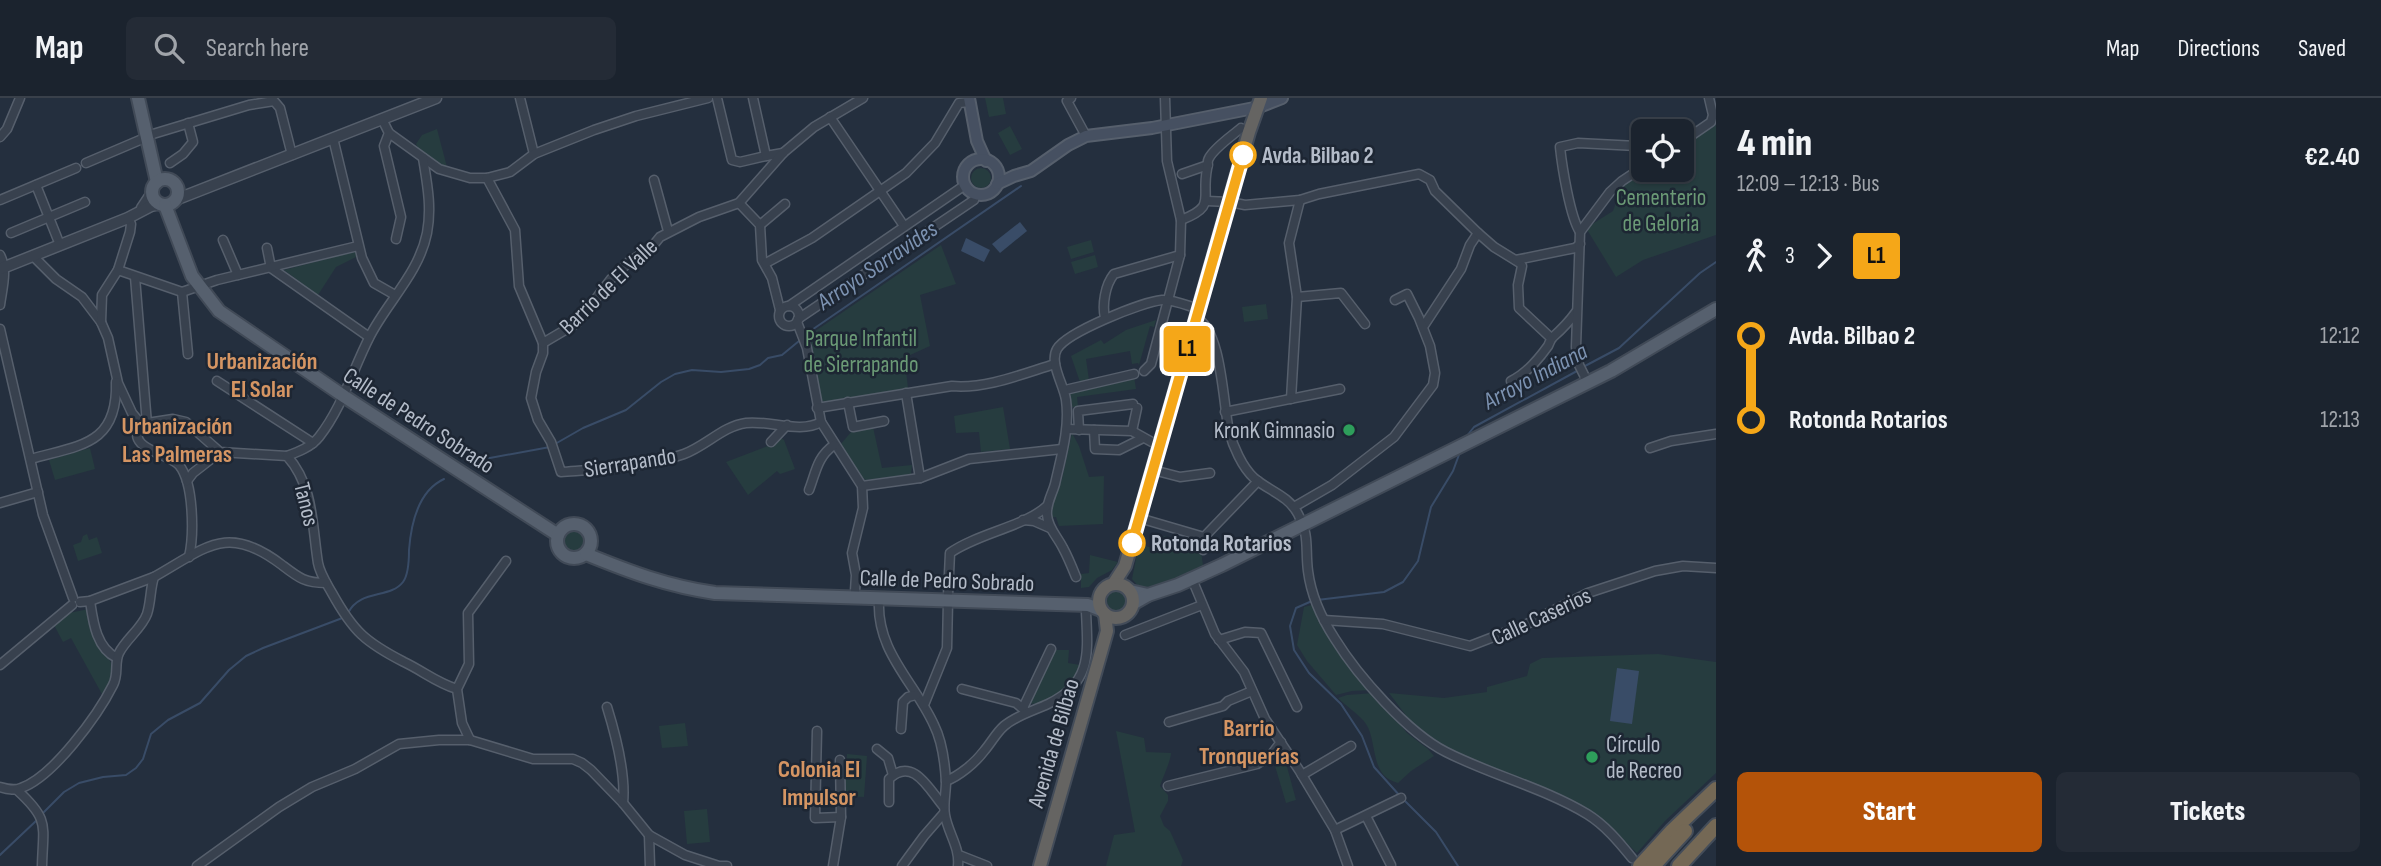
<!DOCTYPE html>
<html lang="en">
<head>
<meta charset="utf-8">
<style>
  body { margin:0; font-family:"Sofia Sans Condensed",sans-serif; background:#242b36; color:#f1f3f6; height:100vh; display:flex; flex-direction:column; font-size:26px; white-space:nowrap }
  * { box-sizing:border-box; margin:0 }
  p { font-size:23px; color:#a0a4aa }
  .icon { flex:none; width:38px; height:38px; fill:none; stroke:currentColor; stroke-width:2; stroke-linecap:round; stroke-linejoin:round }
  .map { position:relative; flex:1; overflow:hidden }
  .drawer { display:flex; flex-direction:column; background:#1b232e; width:665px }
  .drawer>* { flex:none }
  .badge { padding:0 14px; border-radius:5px; font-size:24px; line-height:46px }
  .controls { position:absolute; left:1631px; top:21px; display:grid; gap:14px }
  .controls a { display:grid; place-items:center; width:63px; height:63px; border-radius:10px; background:#1b232e; box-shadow:0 2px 5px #0004,0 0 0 2px #39404a; font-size:35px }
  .map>.badge { position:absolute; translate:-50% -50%; box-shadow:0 0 0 4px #fff }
  .legs { display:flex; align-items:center; gap:10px; height:77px; padding:0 21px; font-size:23px }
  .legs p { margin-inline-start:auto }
  .headline { display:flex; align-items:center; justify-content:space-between; height:119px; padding:0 21px }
  h1 { font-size:38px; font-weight:800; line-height:52px }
  .primary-button { display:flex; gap:14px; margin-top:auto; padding:14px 21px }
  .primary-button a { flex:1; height:80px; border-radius:10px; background:#b45309; color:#fff; font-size:28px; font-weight:800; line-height:80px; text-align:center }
  .primary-button a+a { background:#242b36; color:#f1f3f6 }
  ul { padding:0 21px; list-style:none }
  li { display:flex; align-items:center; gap:24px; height:84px; font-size:26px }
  li i { display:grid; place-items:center; width:10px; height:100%; margin:0 9px; background:currentColor }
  li i::after { content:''; width:18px; height:18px; margin:-9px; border:5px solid; border-radius:50%; background:#1b232e }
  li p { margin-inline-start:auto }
  li:first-child i { background:linear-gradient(#0000 50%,currentColor 0) }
  li:last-child i { background:linear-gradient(currentColor 50%,#0000 0) }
  header { display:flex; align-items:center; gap:42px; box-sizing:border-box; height:98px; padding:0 35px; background:#1b232e; border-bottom:2px solid #39404a }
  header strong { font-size:33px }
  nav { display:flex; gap:38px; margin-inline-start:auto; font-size:24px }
  .search { width:490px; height:63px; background:#242b36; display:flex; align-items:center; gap:18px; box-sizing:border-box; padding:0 24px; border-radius:10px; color:#a0a4aa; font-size:26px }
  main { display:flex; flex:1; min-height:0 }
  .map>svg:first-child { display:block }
</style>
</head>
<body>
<header>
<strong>Map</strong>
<div class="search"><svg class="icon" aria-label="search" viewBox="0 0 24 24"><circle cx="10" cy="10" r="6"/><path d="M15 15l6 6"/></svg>Search here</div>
<nav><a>Map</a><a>Directions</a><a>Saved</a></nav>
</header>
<main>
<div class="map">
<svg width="1716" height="768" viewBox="0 0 1716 768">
  <rect width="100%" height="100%" fill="#242f3e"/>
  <g fill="#263c3f">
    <path d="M985,0H1003L1006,16L989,19Z"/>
    <path d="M1716,27V137L1643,162L1616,179L1586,130L1613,113L1622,88L1647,72H1682V49Z"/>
    <path d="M1010,28L1022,51L1010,57L998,35Z"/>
    <path d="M437,31L447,69L445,70L418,50L416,46L422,37Z"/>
    <circle cx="981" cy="80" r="10"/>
    <path d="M1091,142L1094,154L1071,161L1067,149Z"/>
    <path d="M941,147L956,186L920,197L930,248L908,258V262L905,264L908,290L824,304L821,302L808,238Z"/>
    <path d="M357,153L358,158L336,169L318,197L284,172Z"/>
    <path d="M1095,157L1098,169L1075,176L1071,164Z"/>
    <path d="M1266,206L1268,221L1244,224L1242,209Z"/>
    <path d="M1156,222L1154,229L1150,228L1139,267L1138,265L1132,266L1130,253L1086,261L1089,282L1080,284L1071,258L1101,242L1104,246L1126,232Z"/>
    <path d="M1134,279L1136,291L1077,299L1078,309H1071L1068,296Z"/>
    <path d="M1003,309L1010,351L981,354L979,334L956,335L954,318Z"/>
    <path d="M873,329L882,370L912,367L911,376L866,382L862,379L840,347L852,333Z"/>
    <path d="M1072,335L1079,348L1089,379L1104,378L1103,426L1059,428L1056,419L1049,420L1052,405L1062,381Z"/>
    <path d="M781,340L784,342L795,371L780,376L777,373L748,397L726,364L778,344V342Z"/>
    <path d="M90,350L95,371L55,382L49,362Z"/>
    <circle cx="575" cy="443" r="11"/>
    <path d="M87,436L89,442L97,439L102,455L78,463L73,447L81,444L83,438Z"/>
    <path d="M1164,438L1200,447L1203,467C1188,474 1157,491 1142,489C1137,488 1135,484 1132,481L1139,446L1159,452Z"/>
    <path d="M1090,457L1118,464L1112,472L1097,480L1089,489L1081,490V476L1089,475Z"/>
    <circle cx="1117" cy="503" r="10"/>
    <path d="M1312,507L1323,531L1371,592L1352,593L1336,597L1307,563L1297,547L1304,509Z"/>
    <path d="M89,511L94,535L114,570V580L103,598L71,540L63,544L54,527L69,515Z"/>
    <path d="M1053,552H1069L1068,565L1080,567C1073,585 1050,610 1029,605Z"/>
    <path d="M1658,556L1716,564V675L1665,723L1637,755L1594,714L1487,668L1449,650L1414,628L1389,595L1444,600L1487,594V589L1527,578L1530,566L1542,560Z"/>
    <path d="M1374,595L1407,635L1428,651L1434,658L1411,673L1398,685C1369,678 1378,644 1366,626C1361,618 1345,607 1338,600L1347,597Z"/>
    <path d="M685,625L688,648L662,650L659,628Z"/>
    <path d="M1116,633L1144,640L1146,654L1171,655C1171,662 1163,679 1160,688L1168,697V703L1160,718L1164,728L1170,733L1183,762L1181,768H1106L1114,737L1135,734Z"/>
    <path d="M847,656L867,658L864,699L844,698Z"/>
    <path d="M1286,665L1296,702L1286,705L1275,668Z"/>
    <path d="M707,711L710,744L687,746L684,713Z"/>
  </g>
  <g fill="#394c67">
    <path d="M1020,124L1027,133L1000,155L992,146Z"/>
    <path d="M966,140L990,152L984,164L961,153Z"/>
    <path d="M1617,570L1639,573L1632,626L1610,623Z"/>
  </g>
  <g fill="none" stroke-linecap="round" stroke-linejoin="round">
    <g stroke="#394c67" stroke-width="2">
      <path d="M806,236L1021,88"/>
      <path d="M1585,268L1619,250L1700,175L1716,164"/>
      <path d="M1466,339L1474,329L1577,273"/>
      <path d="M555,346L583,330L626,312L661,284L675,276L692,272L721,274L749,271L760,267L768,260L782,257L799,243"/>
      <path d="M479,362L550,349"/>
      <path d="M1317,502L1384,494L1403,484L1418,463L1431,409L1453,373L1460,354"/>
      <path d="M1312,503L1296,510L1290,528L1294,552L1309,575L1341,606L1362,638L1374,669L1400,698"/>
      <path d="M348,515C360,491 390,501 403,484C409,476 409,461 409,452C411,426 418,393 444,381"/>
      <path d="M1404,702L1436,734L1458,768"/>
      <path d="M43,715L64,694L79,685L103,679L126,677L136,670L143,661L151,636L168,622L200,605L229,572L246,558L263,550L345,519"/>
      <path d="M0,757L37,722"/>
    </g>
    <defs>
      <g id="minor">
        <path d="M520,0L534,56"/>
        <path d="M717,0L732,62L740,64L766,58"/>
        <path d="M753,0L766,58L783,55"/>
        <path d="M1071,0L1067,3L1086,38"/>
        <path d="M830,19L904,128"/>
        <path d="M382,21L389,35L439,71L470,80H487L510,74L534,56L594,32L636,18L708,0"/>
        <path d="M389,35L384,48L401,119L396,141"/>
        <path d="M153,36L249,7L274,3L280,10L292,57"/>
        <path d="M0,39L7,31L20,0"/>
        <path d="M333,40L362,160L374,185L395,197"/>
        <path d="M1682,44L1711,24L1713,17L1709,0"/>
        <path d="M86,65L147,39"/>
        <path d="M170,65L183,56L193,44L188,25"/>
        <path d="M1182,76L1208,67"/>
        <path d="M487,80L515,132L519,188L543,245V255L536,274L531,300L538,322L551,344L561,374C600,371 648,369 684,356C706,348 723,328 746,325C770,322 800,336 821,324"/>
        <path d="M654,82L668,133"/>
        <path d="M36,87L60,147"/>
        <path d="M0,102L76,70"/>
        <path d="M1207,103L1230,104L1245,107L1300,102L1319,96L1419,76L1430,82L1435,93L1478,135L1470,147L1461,171L1423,229"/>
        <path d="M739,105L760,127L762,162L772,180L780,212"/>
        <path d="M1181,122C1217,108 1201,101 1207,71C1208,67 1207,63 1209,60C1215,49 1232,38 1241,30"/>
        <path d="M760,127L785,106"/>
        <path d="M1580,134C1570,119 1562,68 1560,49L1578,45L1637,48L1643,58"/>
        <path d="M11,135L85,104"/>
        <path d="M1478,135L1494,149L1520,165L1522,168L1518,187L1519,210L1551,240"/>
        <path d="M223,142L238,177"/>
        <path d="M267,150L271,170L369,239"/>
        <path d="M0,157C8,172 2,191 0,207"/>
        <path d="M33,158L56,181L82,199L101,224L108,240L118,285L132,315L141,326L173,321L186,324L220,354L287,358C314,388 312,428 318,465C320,476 327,486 332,495C353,533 365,544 404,564C423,573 437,585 457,591"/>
        <path d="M1516,162L1575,150L1580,146"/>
        <path d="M766,165L812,140L906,75L935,45L959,5L970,4"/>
        <path d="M118,172L182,194L217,182L358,148"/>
        <path d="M135,179L147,326"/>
        <path d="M182,194L188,256"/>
        <path d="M1297,199L1341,195L1365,226"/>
        <circle cx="789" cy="218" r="10"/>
        <path d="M789,208L965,87"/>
        <path d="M1105,220C1102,207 1105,187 1114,176L1180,157"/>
        <path d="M1196,220C1222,231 1223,307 1229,333C1233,348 1242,369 1254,380C1269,393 1288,397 1298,416C1310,438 1305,450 1308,473C1311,497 1322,521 1335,541C1358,578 1407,634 1446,654C1491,677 1544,690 1587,716C1605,727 1619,744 1632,760"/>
        <path d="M798,221L974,102L976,96"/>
        <path d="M101,224L102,197L118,172L130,134L131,126L128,120"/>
        <path d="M797,224L807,250L821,324L862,388L863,410L852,455L856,477L855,493"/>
        <path d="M0,231L43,417L73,500"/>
        <path d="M543,245L577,225L611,181L629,164L651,150L660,139L699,119L739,105L783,55L814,29L863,0"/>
        <path d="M1144,273L1151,266L1180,157L1181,122L1167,63L1165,0"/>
        <path d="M217,283L313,345"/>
        <path d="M1511,283C1526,276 1538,262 1548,248C1550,244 1550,242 1553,239C1562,231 1569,224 1576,214"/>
        <path d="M1588,285L1579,267L1576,249L1580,134L1610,94L1622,83L1643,69"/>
        <path d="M1065,292L1134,276"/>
        <path d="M906,295L920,380"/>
        <path d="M1291,301L1297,199L1289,145L1300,102"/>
        <path d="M848,304L853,329L884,323"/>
        <path d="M817,310L952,288C986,291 1022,276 1055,266"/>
        <path d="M1225,314L1340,291"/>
        <path d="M141,326C124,351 168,355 179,367C194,385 194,437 189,459"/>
        <path d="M1067,331L1132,333L1159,348"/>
        <path d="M1079,332L1078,313L1133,306"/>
        <path d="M1094,332L1095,351L1119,352L1143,340"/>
        <path d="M1132,333L1137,310"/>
        <path d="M771,344L787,327"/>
        <path d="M1650,350L1671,343L1716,336"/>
        <path d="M287,358C298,354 311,349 319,339C343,308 352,273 370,238C388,203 419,175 427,135C432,109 427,85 423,60"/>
        <path d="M31,361C80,347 118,347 116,284"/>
        <path d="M1153,372L1180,379L1210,375"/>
        <path d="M187,383L193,375L220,354"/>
        <path d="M862,388L920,380L969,361L1062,351"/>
        <path d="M809,392C816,374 817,359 834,347"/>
        <path d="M0,405L38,394"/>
        <path d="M1294,409L1332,387L1394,339L1433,287L1435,275L1430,248L1419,220L1407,196L1395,202"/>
        <path d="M1139,420L1204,439"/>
        <path d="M1023,422L1034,423L1050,430"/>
        <path d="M1203,452L1204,439L1258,383"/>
        <path d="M1076,479C1072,469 1068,459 1063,450C1057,438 1048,430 1047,417C1046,405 1052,397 1055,386C1061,359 1070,330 1066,302C1064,287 1049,265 1057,251C1067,234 1142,204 1162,202C1173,201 1188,208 1199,211"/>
        <path d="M1192,481L1215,536L1244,574L1265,621L1299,672L1335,732L1348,768"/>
        <path d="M948,497L950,455C976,436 1026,428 1047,408"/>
        <path d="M879,501C876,554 914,583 934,627C942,643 945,666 946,684C946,695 943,706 945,717C948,735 960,749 958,768"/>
        <path d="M90,503C93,523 96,550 117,560"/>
        <path d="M80,504L90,503L154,479"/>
        <path d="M1324,522L1383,526L1470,548L1527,526L1588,495L1655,473L1683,468L1716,470"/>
        <path d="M1125,537L1202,507"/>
        <path d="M1219,542L1245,534L1261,535L1297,609"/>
        <path d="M0,567L72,507"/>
        <path d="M962,591L1016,605L1027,614"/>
        <path d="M924,607L947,550L948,503"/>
        <path d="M607,609C616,638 626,675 623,705"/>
        <path d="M1023,610L1051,551"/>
        <path d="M1169,624L1223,608L1228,603L1252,593"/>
        <path d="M901,631L903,604L908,599L916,597"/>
        <path d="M817,633L815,720L841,719"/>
        <path d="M470,642L462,625L457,591L469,566L468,515L506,463"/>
        <path d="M877,651L888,660L893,677"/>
        <path d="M1302,677L1351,648"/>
        <path d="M946,683C959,678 975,665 984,653C991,645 996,635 1004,628C1017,617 1033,613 1048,606C1092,585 1088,555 1086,514L1088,507"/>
        <path d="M1168,688L1257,666L1271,657L1281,644"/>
        <path d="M0,689C7,691 14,693 21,690C53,679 98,617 113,587C119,576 114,565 119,555C126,541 142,530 147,516C151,504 150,491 154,479C207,449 227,425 282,467C299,480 305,485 326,485"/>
        <path d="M17,692C50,722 43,727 42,768"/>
        <path d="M889,704V681C913,657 930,693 944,709"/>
        <path d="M1366,718L1391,767"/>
        <path d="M1335,732L1401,700"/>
        <path d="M649,737L650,768"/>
        <path d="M959,757L987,768"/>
        <path d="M197,768L279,709L312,689L355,671L399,646L439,642H470L533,661H573L582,665L591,672L623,705L649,737L685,757L719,768H727"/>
        <path d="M833,768L841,719L840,662"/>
        <path d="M902,768L924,738L944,715"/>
      </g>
      <g id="tertiary">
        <path d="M175,102L436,0"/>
        <path d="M142,110L152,95"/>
        <path d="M0,171L128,120L151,108L161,106"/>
      </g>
      <g id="secondary">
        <path d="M969,0L977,43L986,63"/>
        <circle cx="981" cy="79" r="18"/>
        <path d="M997,86L1014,78L1031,73L1068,47L1086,38L1152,30L1259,9L1282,0"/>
      </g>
      <g id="primary">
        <path d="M138,0L157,84"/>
        <circle cx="165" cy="94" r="13"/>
        <path d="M165,107L192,178L219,213L345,299L558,437"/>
        <circle cx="574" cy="443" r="17"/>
        <path d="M586,456C630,474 667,488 715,495L1088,507L1101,512"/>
        <path d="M1130,493L1148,497"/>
        <path d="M1134,505L1148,497L1178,487L1222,467L1611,273L1716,211"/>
      </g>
      <g id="trunk">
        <path d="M1114,485L1125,468L1249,34L1261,0"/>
        <circle cx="1116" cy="503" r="17"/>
        <path d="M1040,768L1107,533L1105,516"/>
      </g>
      <g id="motorway">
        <path d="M1640,768L1672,733L1716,691"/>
        <path d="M1653,768L1685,733"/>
        <path d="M1679,768L1716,728"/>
      </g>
    </defs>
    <use href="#minor" stroke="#565f6c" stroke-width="11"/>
    <use href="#tertiary" stroke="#565f6c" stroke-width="13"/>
    <use href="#secondary" stroke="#565f6c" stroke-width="14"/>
    <use href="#primary" stroke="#414a57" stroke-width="16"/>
    <use href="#trunk" stroke="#434c59" stroke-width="16"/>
    <use href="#motorway" stroke="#434c59" stroke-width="18"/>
    <use href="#minor" stroke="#38414e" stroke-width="8"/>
    <use href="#tertiary" stroke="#38414e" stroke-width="10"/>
    <use href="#secondary" stroke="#465061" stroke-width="10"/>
    <use href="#primary" stroke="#56606e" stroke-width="12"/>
    <use href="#trunk" stroke="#656462" stroke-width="12"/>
    <use href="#motorway" stroke="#746855" stroke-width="14"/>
  </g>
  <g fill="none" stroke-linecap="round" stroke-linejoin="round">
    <defs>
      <path id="line-1" d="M1132,445L1243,57"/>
    </defs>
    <use href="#line-1" stroke="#fff" stroke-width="16"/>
    <use href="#line-1" stroke="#f5a718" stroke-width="10"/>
  </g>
  <g fill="#fff" stroke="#f5a718" stroke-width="3.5">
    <circle cx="1243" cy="57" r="12"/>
    <circle cx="1132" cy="445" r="12"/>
  </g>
  <g fill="#2e9e5b" stroke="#1d2633" stroke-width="2.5">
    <circle cx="1349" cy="332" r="7"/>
    <circle cx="1592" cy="659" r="7"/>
  </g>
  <g text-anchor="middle" stroke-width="5" stroke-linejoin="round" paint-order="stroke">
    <g font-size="23" font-weight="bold" fill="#b4bcc9" stroke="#1d2633" text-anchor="start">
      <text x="1262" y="65">Avda. Bilbao 2</text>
      <text x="1151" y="453">Rotonda Rotarios</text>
    </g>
    <g font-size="23" fill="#6b9a76" stroke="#1d2633">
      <text x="1661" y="107">Cementerio<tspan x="1661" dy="26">de Geloria</tspan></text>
      <text x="861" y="248">Parque Infantil<tspan x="861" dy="26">de Sierrapando</tspan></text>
    </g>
    <g font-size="23" fill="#b4bcc9" stroke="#1d2633">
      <text transform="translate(608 188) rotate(-44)" y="8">Barrio de El Valle</text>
      <text transform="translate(419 322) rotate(33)" y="8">Calle de Pedro Sobrado</text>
      <text transform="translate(630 364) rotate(-9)" y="8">Sierrapando</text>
      <text transform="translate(307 406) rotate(76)" y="8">Tanos</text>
      <text transform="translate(947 482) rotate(2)" y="8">Calle de Pedro Sobrado</text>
      <text transform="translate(1541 518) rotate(-25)" y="8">Calle Caserios</text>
      <text transform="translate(1053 645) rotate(-74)" y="8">Avenida de Bilbao</text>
    </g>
    <g font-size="23" fill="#b4bcc9" stroke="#1d2633" text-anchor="end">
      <text x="1335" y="340">KronK Gimnasio</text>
      <text x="1606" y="654" text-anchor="start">Círculo<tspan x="1606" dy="26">de Recreo</tspan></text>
    </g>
    <g font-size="24" font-style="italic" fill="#7c92b1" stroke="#1d2633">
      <text transform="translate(877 167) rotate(-34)" y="8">Arroyo Sorravides</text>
      <text transform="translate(1535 278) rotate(-28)" y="8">Arroyo Indiana</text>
    </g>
    <g font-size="24" font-weight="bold" fill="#d59563" stroke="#1d2633">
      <text x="262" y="271">Urbanización<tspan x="262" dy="28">El Solar</tspan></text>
      <text x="177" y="336">Urbanización<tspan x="177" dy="28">Las Palmeras</tspan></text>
      <text x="1249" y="638">Barrio<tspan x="1249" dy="28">Tronquerías</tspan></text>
      <text x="819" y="679">Colonia El<tspan x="819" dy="28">Impulsor</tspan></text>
    </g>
  </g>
</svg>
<div class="controls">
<a><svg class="icon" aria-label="locate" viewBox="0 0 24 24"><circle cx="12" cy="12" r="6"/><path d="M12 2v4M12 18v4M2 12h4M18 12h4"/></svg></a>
</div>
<b class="badge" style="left:1187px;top:251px;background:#f5a718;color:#111">L1</b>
</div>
<section class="drawer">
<div class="headline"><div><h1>4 min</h1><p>12:09 – 12:13 · Bus</p></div><b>€2.40</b></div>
<div class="legs"><svg class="icon" aria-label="walk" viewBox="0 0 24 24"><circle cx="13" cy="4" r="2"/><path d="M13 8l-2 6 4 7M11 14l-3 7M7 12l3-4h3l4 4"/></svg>3<svg class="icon" aria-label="forward" viewBox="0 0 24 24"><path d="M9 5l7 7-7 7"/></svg><b class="badge" style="background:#f5a718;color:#111">L1</b></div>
<ul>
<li><i style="color:#f5a718"></i><b>Avda. Bilbao 2</b><p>12:12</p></li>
<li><i style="color:#f5a718"></i><b>Rotonda Rotarios</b><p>12:13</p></li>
</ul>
<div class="primary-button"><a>Start</a><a>Tickets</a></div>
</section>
</main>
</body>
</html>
